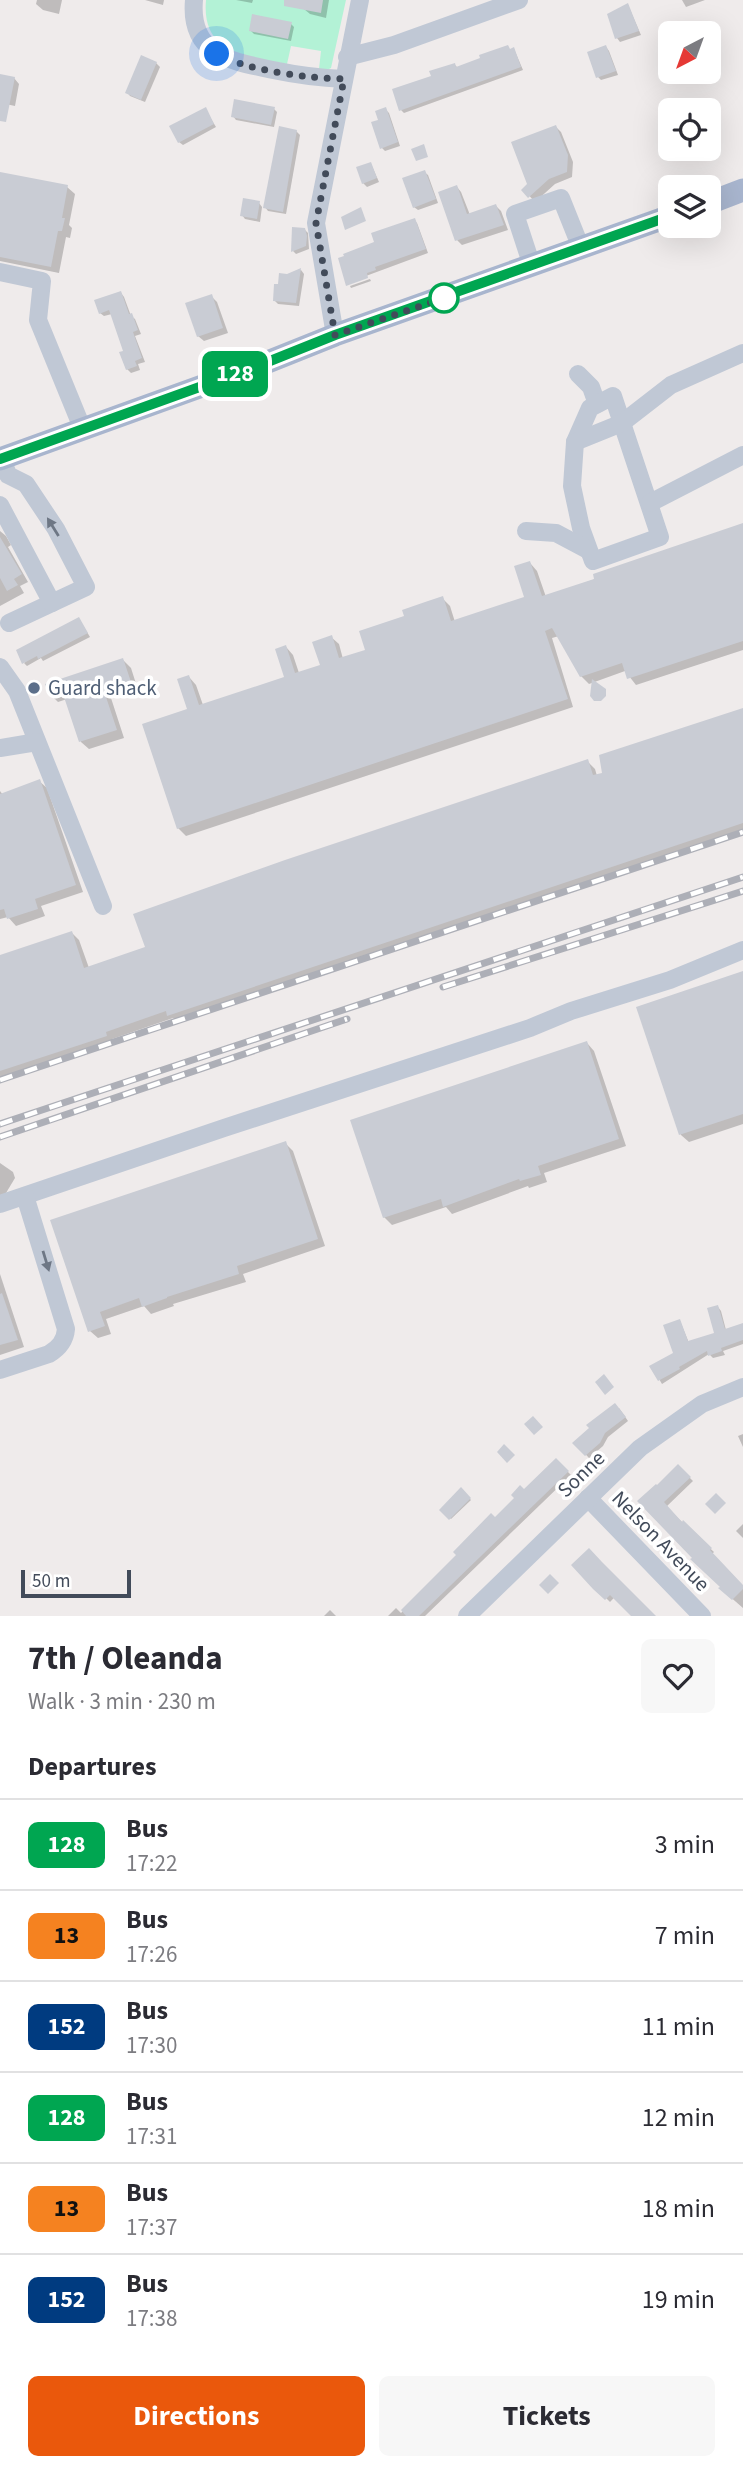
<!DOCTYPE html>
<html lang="en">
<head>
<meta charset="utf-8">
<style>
  body { margin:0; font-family:"Source Sans 3",sans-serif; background:#f7f7f7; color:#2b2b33; height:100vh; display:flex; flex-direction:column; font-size:26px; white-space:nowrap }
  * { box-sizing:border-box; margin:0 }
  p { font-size:23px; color:#7c7c81 }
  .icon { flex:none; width:38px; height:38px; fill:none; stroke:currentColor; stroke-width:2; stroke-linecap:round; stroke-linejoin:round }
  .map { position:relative; height:1616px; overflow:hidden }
  .panel { display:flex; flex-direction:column; background:#fff; flex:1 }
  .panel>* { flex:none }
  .badge { padding:0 14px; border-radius:10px; font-size:24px; line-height:46px }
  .needle { width:46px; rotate:221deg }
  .tools { position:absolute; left:658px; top:21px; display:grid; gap:14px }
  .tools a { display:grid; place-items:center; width:63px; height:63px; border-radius:10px; background:#fff; box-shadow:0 7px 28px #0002; font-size:35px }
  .scale { position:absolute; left:21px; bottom:18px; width:110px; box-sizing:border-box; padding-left:7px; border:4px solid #424b5a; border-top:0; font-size:19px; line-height:24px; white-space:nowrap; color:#424b5a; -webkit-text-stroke:5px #fff; paint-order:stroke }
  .you { position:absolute; width:35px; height:35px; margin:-18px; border:5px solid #fff; border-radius:50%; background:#1a73e8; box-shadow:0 0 0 10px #1a73e833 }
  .map>.badge { position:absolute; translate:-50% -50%; box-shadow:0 0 0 4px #fff }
  h2 { padding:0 28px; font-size:26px; line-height:63px }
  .round { display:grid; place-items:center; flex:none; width:74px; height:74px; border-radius:10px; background:#f7f7f7 }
  .overview { display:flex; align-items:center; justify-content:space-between; height:119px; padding:0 28px }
  h1 { font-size:33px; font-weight:700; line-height:52px }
  .button { display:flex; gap:14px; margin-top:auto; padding:14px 28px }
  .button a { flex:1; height:80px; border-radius:10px; background:#ea580c; color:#fff; font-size:28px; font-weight:700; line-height:80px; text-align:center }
  .button a+a { background:#f7f7f7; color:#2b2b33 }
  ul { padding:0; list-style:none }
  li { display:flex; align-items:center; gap:21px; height:91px; padding:0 28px; border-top:2px solid #e1e1e2 }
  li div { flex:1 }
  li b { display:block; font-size:26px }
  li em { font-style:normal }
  li .badge { min-width:77px; font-weight:700; text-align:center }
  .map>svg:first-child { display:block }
</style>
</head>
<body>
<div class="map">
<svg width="743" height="1616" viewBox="0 0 743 1616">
  <rect width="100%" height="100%" fill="#efebeb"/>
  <path fill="#b3f2d6" d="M206,0H346L331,68L327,70L319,69L321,51L291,46L287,64C247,57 201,54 206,0Z"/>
  <g fill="#0003">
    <path d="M37,0H62L59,14L43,10L36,4Z"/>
    <path d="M145,0H164L163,5Z"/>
    <path d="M236,0H253L252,3Z"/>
    <path d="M306,0H329L326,18L310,14L304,9Z"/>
    <path d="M682,0H705L686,7Z"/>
    <path d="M628,5L641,35L620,42L617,38L609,15Z"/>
    <path d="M291,24L294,27L291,41L254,34L251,31Z"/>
    <path d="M606,47L609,51L618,75L601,80L598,77Z"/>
    <path d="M514,49L523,70L404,113L401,110L433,77L455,65L458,68Z"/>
    <path d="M156,63L160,67L145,102L130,96L127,92Z"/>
    <path d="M0,75L14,78L19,84L15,106L1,103L0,107Z"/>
    <path d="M205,109L216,127L183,145L179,142Z"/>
    <path d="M274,109L277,112L274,127L236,120L233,116Z"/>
    <path d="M385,109L389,113L400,146L385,151L382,148L380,121Z"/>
    <path d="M556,127L561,132L573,162L572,177L555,184L535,202L524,190L529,184Z"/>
    <path d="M296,131L300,135L286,214L268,211L265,207Z"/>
    <path d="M371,164L379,182L367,187L363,183Z"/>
    <path d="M424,172L428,175L438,203L418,210L414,207Z"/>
    <path d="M0,174L67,187L75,194L69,225L72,228L70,238L66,237L59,273L0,261Z"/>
    <path d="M457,187L461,192L470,215L496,206L501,211L508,230L462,245L457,240Z"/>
    <path d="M259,203L262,207L260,222L245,219L242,215Z"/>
    <path d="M414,220L417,223L428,253L347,283L377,243Z"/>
    <path d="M305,230L308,233L309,249L296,254L293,251Z"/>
    <path d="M301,270L304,274L299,306L278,304L275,301L280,286L288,275Z"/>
    <path d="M370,279L371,281L351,288L350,286Z"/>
    <path d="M121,293L124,297L131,316L135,319L141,334L135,336L145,362L138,364L140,370L131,373L127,369L125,352L112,314L104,316L100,313Z"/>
    <path d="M211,296L217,302L228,333L204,341L198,336Z"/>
    <path d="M743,525V650L636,685L625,671L589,684L581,676L559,636L552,638L573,707L186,836L178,828L189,710V677L196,685L203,705L287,678L286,647L293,655L299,673L322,666L331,637L339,644L343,659L367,651L406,618L442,598L450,606L455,622L526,598L530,563L537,571L546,597Z"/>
    <path d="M0,531L6,536L11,545L8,547L28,582L20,586L24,593L0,606Z"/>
    <path d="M79,619L90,637L43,661L41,658L27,666L24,663Z"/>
    <path d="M123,660L131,668L138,690L111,698L124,738L89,749L81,742L67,699L58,702L50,694Z"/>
    <path d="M743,709V833L177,1022L173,1018L112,1039L114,1044L0,1081V957L72,933L79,940L89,968L147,948L587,761L595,769L597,776Z"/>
    <path d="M39,781L47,788L83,892L41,906L45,916L16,926L8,917L0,919V791L3,795Z"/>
    <path d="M743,973V1124L689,1142L681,1135L639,1008Z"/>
    <path d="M587,1043L594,1051L626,1146L544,1173L547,1182L529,1188L528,1186L452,1214L446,1207L392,1225L384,1217Z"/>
    <path d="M285,1143L293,1151L325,1246L243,1274L246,1282L173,1304L174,1306L151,1314L144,1306L106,1319L111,1334L98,1338L90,1331L52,1221Z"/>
    <path d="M0,1163L13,1172L15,1178L3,1198L0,1199Z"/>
    <path d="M0,1274L24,1347L0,1355Z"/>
    <path d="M718,1307L721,1311L726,1330L743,1324V1344L723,1351L725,1355L713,1358L709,1354L662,1384L652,1367L675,1354L680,1321L689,1343L716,1334Z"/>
    <path d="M619,1408L628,1421L608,1437L603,1446L589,1458L575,1443Z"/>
    <path d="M743,1434V1447L738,1436Z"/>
    <path d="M556,1460L571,1475L425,1616H388L396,1608L401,1613L417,1597Z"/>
    <path d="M678,1466L693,1481L666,1507L714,1552L711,1555L743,1587V1608L720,1588L722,1587L639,1501L658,1488Z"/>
    <path d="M461,1490L471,1500L451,1519L441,1510Z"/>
    <path d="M743,1524V1538L736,1531Z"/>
    <path d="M573,1565L624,1587L610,1602Z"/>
    <path d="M330,1610L336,1616H324Z"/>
  </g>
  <g fill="#c9ccd4">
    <path d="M284,0H323L321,13L284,6Z"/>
    <path d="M628,3L639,31L615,39L607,14Z"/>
    <path d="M252,14L292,22L288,39L249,31Z"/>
    <path d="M508,45L510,49L514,47L521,67L399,111L392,89L431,76L429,71L455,63L456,67L480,58L479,55Z"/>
    <path d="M606,45L616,71L596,78L587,52Z"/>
    <path d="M141,55L157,62L141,100L125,93Z"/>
    <path d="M0,74L15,77L6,122L0,121Z"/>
    <path d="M234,99L275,107L271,125L231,117Z"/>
    <path d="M206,107L214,124L178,143L169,126Z"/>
    <path d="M386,107L398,142L380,149L371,122L378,120L375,111Z"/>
    <path d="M556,125L568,155L567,172L549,179L528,198L521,190L527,184L511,142Z"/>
    <path d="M279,126L297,130L283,212L263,208Z"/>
    <path d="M424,144L428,157L416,161L411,149Z"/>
    <path d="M371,162L377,178L362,184L356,167Z"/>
    <path d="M425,170L436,199L413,208L402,178Z"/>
    <path d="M0,172L68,185L62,218H65L62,231H58L51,267L0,257Z"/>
    <path d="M457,185L467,214L496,204L504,225L455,241L438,192Z"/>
    <path d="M243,198L260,201L257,219L240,216Z"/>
    <path d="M361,207L366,221L345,230L341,217Z"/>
    <path d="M415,218L426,249L375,267L376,270L367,273L368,278L346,286L338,258L344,256L343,254L374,242L371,233Z"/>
    <path d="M292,227L305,228L307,236L306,246L291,252Z"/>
    <path d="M301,268L296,303L273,301L274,284H278L279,273L287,274Z"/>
    <path d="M121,291L129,314L132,313L138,330L133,332L142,358L135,361L137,366L126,370L119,352L123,351L109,310L99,314L94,300Z"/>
    <path d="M212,294L223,328L197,337L185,303Z"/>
    <path d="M743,523V641L627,679L622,663L580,677L552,628L545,631L568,699L177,829L142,724L187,709L177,679L189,675L199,705L284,677L275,649L286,645L295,673L320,665L312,642L332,635L339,658L365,650L359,631L404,616L402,610L428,601L443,596L451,621L524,597L514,566L530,561L542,596L594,579L593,574Z"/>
    <path d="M0,537L22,574L14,579L18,585L7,591L0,578Z"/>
    <path d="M79,617L88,633L38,659L37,656L22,664L16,650Z"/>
    <path d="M123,658L131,682L104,691L117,730L79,742L62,691L49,695L45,684Z"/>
    <path d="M592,679L606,689V696L601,701H594L590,696Z"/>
    <path d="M743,708V823L167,1016L166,1011L106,1032L107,1036L0,1071V955L72,931L84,968L145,947L133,914L285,860L588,759L593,775L602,773L599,755Z"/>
    <path d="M40,779L76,885L35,899L38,909L7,919L4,909L0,910V794Z"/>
    <path d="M743,971V1114L679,1135L636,1007Z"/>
    <path d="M587,1041L619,1139L538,1166L541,1175L520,1181L519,1179L443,1207L441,1199L383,1218L350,1120Z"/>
    <path d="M286,1141L318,1239L237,1266L239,1274L167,1297V1298L142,1307L139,1298L100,1312L105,1326L88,1332L50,1220Z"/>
    <path d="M2,1293L18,1340L0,1345V1294Z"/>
    <path d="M718,1305L725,1329L743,1323V1340L721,1348L722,1351L708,1356L707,1351L679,1367L680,1369L658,1381L649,1366L673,1353L663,1325L680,1319L688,1341L714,1333L707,1308Z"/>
    <path d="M604,1374L614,1387L605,1395L595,1382Z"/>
    <path d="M615,1403L626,1417L605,1433L600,1443L585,1456L572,1443L589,1428L586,1425Z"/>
    <path d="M533,1416L543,1427L534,1435L524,1424Z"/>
    <path d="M504,1444L515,1455L507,1463L497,1452Z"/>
    <path d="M556,1458L569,1471L419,1616H406L401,1610L456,1555L453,1552L491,1513L495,1517L514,1498L511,1495L520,1485L524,1489Z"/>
    <path d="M678,1464L691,1477L664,1502L682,1522L683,1520L712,1548L710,1550L743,1585V1589L732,1600L718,1588L720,1587L690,1559L692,1558L637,1501L656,1484L657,1485Z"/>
    <path d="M461,1487L471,1498L449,1520L439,1510Z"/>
    <path d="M716,1493L726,1503L715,1514L705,1504Z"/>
    <path d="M589,1548L602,1562L656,1616H631L610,1595L605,1600L593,1589L571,1565Z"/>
    <path d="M550,1574L559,1583L548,1594L539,1585Z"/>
  </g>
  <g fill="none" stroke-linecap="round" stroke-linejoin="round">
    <g stroke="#c0c8d5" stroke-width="18">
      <path d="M194,0C189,55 231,61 273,70C297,75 319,78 344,79"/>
      <path d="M347,57L394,45L519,0"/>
      <path d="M532,266L515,214L561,198L581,248"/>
      <path d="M0,272L42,281L38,320L83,430"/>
      <path d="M335,335L316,223L360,0"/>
      <path d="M578,374L591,387L597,404"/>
      <path d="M613,396L660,537L593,561L581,528L572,486L575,442L590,408Z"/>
      <path d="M575,442L622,423L671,385L743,353"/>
      <path d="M2,458L8,475L26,484L56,529L86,587L9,623"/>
      <path d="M650,503L743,455"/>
      <path d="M0,505L52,603"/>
      <path d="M526,531L556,533L588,550"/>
      <path d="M0,667L17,691L103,906"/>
      <path d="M0,748L37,742"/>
      <path d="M0,1204L224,1128L530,1028L571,1011L670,980L743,950"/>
      <path d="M0,1370L49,1354C59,1348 65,1341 66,1329L25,1196"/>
      <path d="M588,1498L702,1616"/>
      <path d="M467,1616L640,1448L702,1404L743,1387"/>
    </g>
    <g stroke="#a8b5ce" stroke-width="23">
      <path d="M709,203L743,190"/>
      <path d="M0,459L255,367L335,335L670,216"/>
    </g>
    <defs>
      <g id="rail">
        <path d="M443,987L743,891"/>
        <path d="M0,1080L743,832"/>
        <path d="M0,1124L743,877"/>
        <path d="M0,1137L347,1019"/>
      </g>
    </defs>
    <use href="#rail" stroke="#adafb7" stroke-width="7"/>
    <use href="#rail" stroke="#fff" stroke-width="4.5" stroke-dasharray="13" stroke-linecap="butt"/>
  </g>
  <defs><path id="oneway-solid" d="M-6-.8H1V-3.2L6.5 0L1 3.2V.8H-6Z" transform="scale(1.75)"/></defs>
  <g fill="#6e7785">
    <use href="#oneway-solid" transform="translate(53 527) rotate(-122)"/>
    <use href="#oneway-solid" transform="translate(46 1261) rotate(73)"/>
  </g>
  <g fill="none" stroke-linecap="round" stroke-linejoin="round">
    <defs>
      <path id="line" d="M0,459L255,367L335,335L670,216"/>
    </defs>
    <use href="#line" stroke="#fff" stroke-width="16"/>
    <use href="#line" stroke="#00a651" stroke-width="10"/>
    <path stroke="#424b5a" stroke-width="7" stroke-dasharray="0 12.6" d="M217,54C248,71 308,78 344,79L316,223L335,335L444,298"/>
  </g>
  <circle fill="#fff" stroke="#00a651" stroke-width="3.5" cx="444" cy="298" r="14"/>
  <circle fill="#5c6f8a" stroke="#fff" stroke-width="2.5" cx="34" cy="688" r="7"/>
  <g text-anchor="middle" stroke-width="7" stroke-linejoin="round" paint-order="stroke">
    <g font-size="21" fill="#4e5e75" stroke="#fff" text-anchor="start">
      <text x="48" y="695">Guard shack</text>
    </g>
    <g font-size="21" fill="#424b5a" stroke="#fff">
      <text transform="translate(581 1474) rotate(-44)" y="7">Sonne</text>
      <text transform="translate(661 1541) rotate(46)" y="7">Nelson Avenue</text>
    </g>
  </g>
</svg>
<div class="tools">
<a><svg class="needle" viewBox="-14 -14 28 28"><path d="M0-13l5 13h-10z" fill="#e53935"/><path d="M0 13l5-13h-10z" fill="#7c7c81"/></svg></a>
<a><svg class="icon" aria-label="locate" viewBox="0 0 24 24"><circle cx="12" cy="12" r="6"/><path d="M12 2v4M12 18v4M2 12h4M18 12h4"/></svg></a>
<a><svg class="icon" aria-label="layers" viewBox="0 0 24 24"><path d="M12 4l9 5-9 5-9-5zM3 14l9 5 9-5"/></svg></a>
</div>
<div class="scale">50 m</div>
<div class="you" style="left:217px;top:54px"></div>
<b class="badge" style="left:235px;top:374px;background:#00a651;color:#fff">128</b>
</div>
<section class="panel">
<div class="overview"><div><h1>7th / Oleanda</h1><p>Walk · 3 min · 230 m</p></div><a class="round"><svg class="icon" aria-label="heart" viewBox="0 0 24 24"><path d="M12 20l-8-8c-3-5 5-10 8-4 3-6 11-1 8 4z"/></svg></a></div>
<h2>Departures</h2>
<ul>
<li><span class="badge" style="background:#00a651;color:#fff">128</span><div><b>Bus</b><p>17:22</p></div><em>3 min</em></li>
<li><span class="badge" style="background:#f58220;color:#111">13</span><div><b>Bus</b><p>17:26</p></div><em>7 min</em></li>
<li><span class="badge" style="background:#003b80;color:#fff">152</span><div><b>Bus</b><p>17:30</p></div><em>11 min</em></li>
<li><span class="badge" style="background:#00a651;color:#fff">128</span><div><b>Bus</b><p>17:31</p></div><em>12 min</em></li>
<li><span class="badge" style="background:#f58220;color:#111">13</span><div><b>Bus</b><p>17:37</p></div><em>18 min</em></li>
<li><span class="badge" style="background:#003b80;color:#fff">152</span><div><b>Bus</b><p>17:38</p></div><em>19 min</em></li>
</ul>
<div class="button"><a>Directions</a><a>Tickets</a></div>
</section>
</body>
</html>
